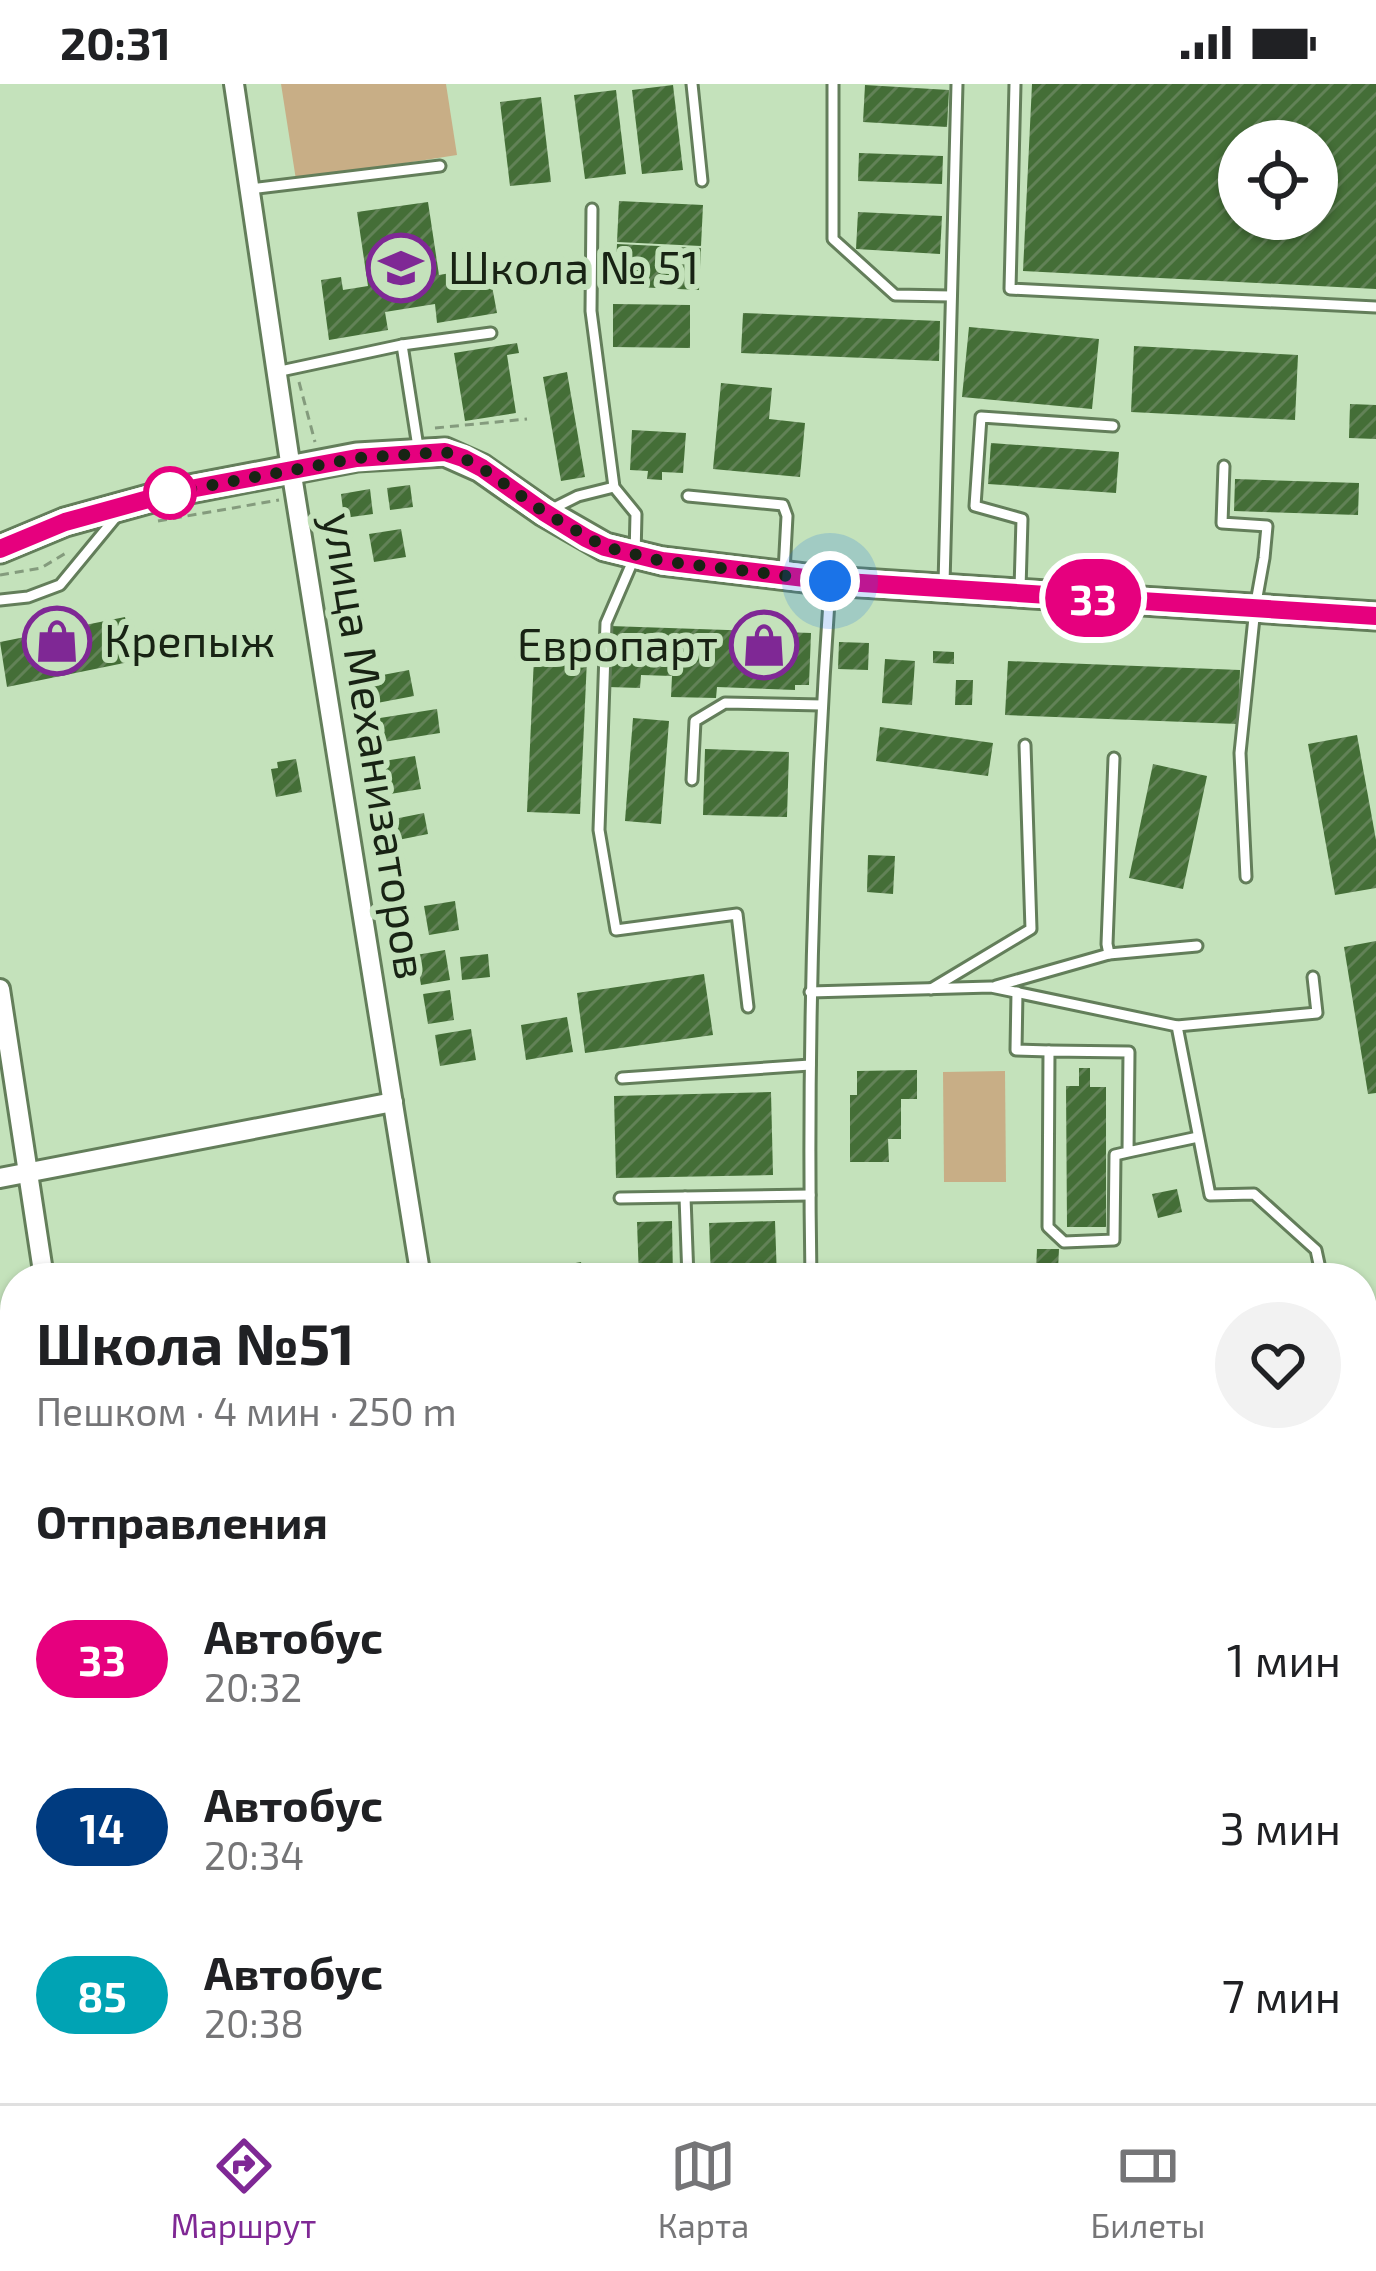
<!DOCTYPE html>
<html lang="ru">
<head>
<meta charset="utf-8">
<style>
  body { margin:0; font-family:"Exo 2",sans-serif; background:#f2f2f2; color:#202124; height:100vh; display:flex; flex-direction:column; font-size:45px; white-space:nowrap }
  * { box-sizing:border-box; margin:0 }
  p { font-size:39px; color:#757577 }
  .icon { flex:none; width:66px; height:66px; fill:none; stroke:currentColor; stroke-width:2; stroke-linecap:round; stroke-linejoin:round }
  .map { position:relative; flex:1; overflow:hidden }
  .sheet { position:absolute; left:0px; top:1179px; width:1377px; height:840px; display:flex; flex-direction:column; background:#fff; border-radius:48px 48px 0 0; box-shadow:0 3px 9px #0004 }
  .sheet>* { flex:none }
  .badge { padding:0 24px; border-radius:39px; font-size:42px; line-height:78px }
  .buttons { position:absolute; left:1218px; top:36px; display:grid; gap:24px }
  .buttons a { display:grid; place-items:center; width:120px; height:120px; border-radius:50%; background:#fff; box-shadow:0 3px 9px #0004; font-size:60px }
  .you { position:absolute; width:60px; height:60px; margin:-30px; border:9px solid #fff; border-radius:50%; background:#1a73e8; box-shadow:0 0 0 18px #1a73e833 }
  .map>.badge { position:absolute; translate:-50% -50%; box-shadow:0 0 0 6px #fff }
  h2 { padding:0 36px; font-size:45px; line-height:108px }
  .round { display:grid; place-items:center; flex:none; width:126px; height:126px; border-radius:63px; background:#f2f2f2 }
  .overview { display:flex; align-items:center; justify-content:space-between; height:204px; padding:0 36px }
  h1 { font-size:57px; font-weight:700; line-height:90px }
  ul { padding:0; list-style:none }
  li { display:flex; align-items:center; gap:36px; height:168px; padding:0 36px }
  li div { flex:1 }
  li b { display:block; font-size:45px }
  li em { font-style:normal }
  li .badge { min-width:132px; font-weight:700; text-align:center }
  .status { display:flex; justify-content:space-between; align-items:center; height:84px; padding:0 60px; background:#fff; direction:ltr }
  .status svg { height:33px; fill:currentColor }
  .menu { display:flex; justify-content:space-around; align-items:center; height:168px; border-top:3px solid #e0e0e0; background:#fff; font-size:33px; color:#757577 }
  .menu a { display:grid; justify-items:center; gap:6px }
  .menu .on { color:#7f2895 }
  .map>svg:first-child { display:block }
</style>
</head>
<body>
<div class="status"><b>20:31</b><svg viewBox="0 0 49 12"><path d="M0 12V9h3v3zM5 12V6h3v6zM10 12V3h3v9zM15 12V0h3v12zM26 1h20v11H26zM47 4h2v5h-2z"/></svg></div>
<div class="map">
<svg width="1376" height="2019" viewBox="0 0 1376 2019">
  <defs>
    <pattern id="building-hatch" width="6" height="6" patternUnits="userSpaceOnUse" patternTransform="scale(3)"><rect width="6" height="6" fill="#446e37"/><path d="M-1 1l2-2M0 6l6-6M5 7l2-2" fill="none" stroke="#628257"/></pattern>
  </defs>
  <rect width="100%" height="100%" fill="#c4e2bb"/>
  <g fill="#c8ae86">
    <path d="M281,0H446L457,71L296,96Z"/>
    <path d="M1005,987L1006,1098H944L943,988Z"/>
  </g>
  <g fill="url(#building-hatch)" fill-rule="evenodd">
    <path d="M1032,0H1376V205L1023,187ZM1239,57H1317V135H1239Z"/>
    <path d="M673,1L683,86L642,90L632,6Z"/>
    <path d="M865,1L949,6L947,43L863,38Z"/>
    <path d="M616,6L626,90L585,95L574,11Z"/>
    <path d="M541,13L551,98L510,102L500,18Z"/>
    <path d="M859,69L943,72L942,100L858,97Z"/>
    <path d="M619,117L703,121L701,162L617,158Z"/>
    <path d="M428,118L439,191L468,186L466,174L486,170L497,229L437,239L435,220L385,228L388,246L329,256L321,196L341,193L343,206L368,202L357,128Z"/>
    <path d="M858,128L942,132L940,170L856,165Z"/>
    <path d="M617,160L701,164L699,206L615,202Z"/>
    <path d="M613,220L690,221V264L613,263Z"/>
    <path d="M743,229L940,237L939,277L741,269Z"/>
    <path d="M969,243L1099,255L1092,325L962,313Z"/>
    <path d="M517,259L519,269L507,271L516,329L465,337L454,269Z"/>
    <path d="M1134,262L1298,271L1295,336L1131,328Z"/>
    <path d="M567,288L585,393L561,397L543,293Z"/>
    <path d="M721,299L772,304L769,335L805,339L800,393L713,385Z"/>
    <path d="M1350,320L1376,321V355L1349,354Z"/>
    <path d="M632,346L686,349L683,389L662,388V396L647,395L648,387L630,386Z"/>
    <path d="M991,359L1119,368L1116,409L988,400Z"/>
    <path d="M1235,395L1359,399L1358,431L1234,427Z"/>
    <path d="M410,401L413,423L390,426L387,404Z"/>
    <path d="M370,405L373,430L344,434L341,410Z"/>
    <path d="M401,445L406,473L374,478L369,450Z"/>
    <path d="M125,533L134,577L7,603L0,558Z"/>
    <path d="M610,542L811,549L809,601H795V606L717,603L716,614L671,613L672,592L641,591L640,604L608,603Z"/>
    <path d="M535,551L588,553L580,730L527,728Z"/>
    <path d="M839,558L869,559L868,586L838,585Z"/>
    <path d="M933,567L954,568V580L933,579Z"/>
    <path d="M885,575L915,577L912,621L882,619Z"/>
    <path d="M1008,577L1240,586L1238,640L1005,631Z"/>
    <path d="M409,586L414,612L377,619L372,593Z"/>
    <path d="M956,596H973L972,621H955Z"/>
    <path d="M437,625L440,649L383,658L380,634Z"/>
    <path d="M633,634L669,637L661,740L625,737Z"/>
    <path d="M880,643L993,659L988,692L876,677Z"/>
    <path d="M1357,651L1376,756V804L1335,811L1308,660Z"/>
    <path d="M705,665L789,668L787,733L703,731Z"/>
    <path d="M415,672L421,705L390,710L384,677Z"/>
    <path d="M296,675L302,708L276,713L271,685L278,684L277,678Z"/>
    <path d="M1153,680L1207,692L1183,805L1129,794Z"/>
    <path d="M424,729L428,750L398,756L394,735Z"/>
    <path d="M868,771L895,772L893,810L867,808Z"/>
    <path d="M455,817L459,846L429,851L424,822Z"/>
    <path d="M1376,857V1009L1368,1010L1344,863Z"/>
    <path d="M445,866L450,896L421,901L416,871Z"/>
    <path d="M488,870L490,893L462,896L460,873Z"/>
    <path d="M704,890L713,951L585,969L577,909Z"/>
    <path d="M450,906L454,936L428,940L423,910Z"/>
    <path d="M567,933L573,968L526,976L521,941Z"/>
    <path d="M471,945L476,976L440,982L435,951Z"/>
    <path d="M1079,984H1090V1003H1106V1143H1067L1066,1002H1079Z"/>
    <path d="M917,986V1015H901V1055H888L889,1078H850V1011H857V987Z"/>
    <path d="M771,1008L773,1091L616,1094L614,1012Z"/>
    <path d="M1177,1105L1182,1128L1158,1134L1152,1110Z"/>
    <path d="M672,1137L673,1194H639L637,1138Z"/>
    <path d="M775,1137L777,1194H711L709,1139Z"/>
    <path d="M1037,1165H1059L1058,1186H1036Z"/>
    <path d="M581,1178L582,1183L599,1180L602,1194H556L554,1183Z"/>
    <path d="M1369,1327L1376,1359V1415L1362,1418V1328Z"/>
    <path d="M1376,1435V1489L1362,1492V1439Z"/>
    <path d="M1370,1889L1376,1919V2019H1300L1297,2004H1362V1891Z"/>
    <path d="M49,2004H120L123,2019H80L79,2014L52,2019Z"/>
    <path d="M565,2004H579L583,2019H546L543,2011Z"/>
    <path d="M666,2004H736L739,2019H669Z"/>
    <path d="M1009,2004H1063L1066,2019H1012Z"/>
    <path d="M470,2007L472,2019H417V2017Z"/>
  </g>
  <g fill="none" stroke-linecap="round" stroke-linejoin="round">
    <defs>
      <g id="lane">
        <path d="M692,0L702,97"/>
        <path d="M833,0V155L895,211L951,212"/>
        <path d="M1015,0L1010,205L1376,223"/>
        <path d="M250,105L440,82"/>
        <path d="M592,125L591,227L614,403L636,430L635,472L606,539L599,746L616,846L737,830L748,923"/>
        <path d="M402,261L418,363"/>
        <path d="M276,288L402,261L491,249"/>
        <path d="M1224,382L1222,439L1267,442L1264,474L1255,524L1240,669L1246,793"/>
        <path d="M688,412L783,421L787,432L784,488"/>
        <path d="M552,425L578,412L614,403"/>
        <path d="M944,500L957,0"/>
        <path d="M1020,505L1022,435L975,422L981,333L1113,342"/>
        <path d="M0,516L28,513L60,501L116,433"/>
        <path d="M692,696L695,637L725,619L822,621"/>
        <path d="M1109,870L1107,860L1114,674"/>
        <path d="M996,902L1109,870L1197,862"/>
        <path d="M931,905L1031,845L1025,661"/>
        <path d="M810,908L991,903L1177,942L1210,1111L1254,1110L1316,1166L1322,1194"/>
        <path d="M1017,908L1016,966L1049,967"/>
        <path d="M1177,942L1317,929L1313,893"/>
        <path d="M622,994L810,981"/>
        <path d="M1128,1068L1115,1071L1114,1156L1064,1158L1048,1143L1049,967L1129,968L1128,1068L1198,1053"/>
        <path d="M685,1113L688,1194"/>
        <path d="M620,1114L810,1111"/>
        <path d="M811,1194C807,963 814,733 830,502"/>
        <path d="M1217,1194L1224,1193"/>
        <path d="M1362,1814L1376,1811"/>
        <path d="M0,1955L15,1953"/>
      </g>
      <g id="street">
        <path d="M234,0L291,385L421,1194"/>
        <path d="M0,905L44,1194"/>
        <path d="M0,1094L393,1018"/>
        <path d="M160,2004L163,2019"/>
        <path d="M609,2004L614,2019"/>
      </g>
      <path id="secondary" d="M0,465L65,438L174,408L357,373L445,368L481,384L544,428L605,463L662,477L830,497L1376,532"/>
    </defs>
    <use href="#lane" stroke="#637e5a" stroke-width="15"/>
    <use href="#street" stroke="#637e5a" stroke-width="24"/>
    <use href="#secondary" stroke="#637e5a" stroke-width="33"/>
    <g stroke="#849b7d" stroke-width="3" stroke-dasharray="9 6" stroke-linecap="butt">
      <path d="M299,298L315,358"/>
      <path d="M435,344L527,335"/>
      <path d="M158,437L279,416"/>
      <path d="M0,491L41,484L66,469"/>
    </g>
    <use href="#lane" stroke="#fff" stroke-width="9"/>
    <use href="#street" stroke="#fff" stroke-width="18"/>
    <use href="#secondary" stroke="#fff" stroke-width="27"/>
  </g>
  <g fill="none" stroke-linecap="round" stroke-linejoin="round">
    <defs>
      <path id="line" d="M0,465L65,438L174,408L357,374L445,368L463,374L482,384L544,428L586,454L605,463L662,477L830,497L1376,532"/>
    </defs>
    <use href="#line" stroke="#fff" stroke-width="27"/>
    <use href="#line" stroke="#e6007e" stroke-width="18"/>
    <path stroke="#182314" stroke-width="12" stroke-dasharray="0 21.6" d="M170,409L357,374L445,368L463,374L482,384L544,428L605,463L662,477L830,497"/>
  </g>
  <defs>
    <symbol id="school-ring" viewBox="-11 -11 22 22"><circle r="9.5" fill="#c4e2bb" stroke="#7f2895" stroke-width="1.5"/><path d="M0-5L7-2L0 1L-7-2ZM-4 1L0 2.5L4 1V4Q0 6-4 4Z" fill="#7f2895"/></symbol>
    <symbol id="shop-ring" viewBox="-11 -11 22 22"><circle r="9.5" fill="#c4e2bb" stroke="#7f2895" stroke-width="1.5"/><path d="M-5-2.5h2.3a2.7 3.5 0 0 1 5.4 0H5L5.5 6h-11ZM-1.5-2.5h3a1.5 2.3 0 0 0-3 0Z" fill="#7f2895"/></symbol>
  </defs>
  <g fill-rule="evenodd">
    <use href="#school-ring" x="363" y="146" width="76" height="76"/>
    <use href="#shop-ring" x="19" y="519" width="76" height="76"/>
    <use href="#shop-ring" x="726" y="523" width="76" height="76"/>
  </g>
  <circle fill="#fff" stroke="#e6007e" stroke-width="6" cx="170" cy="409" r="24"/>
  <g text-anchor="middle" stroke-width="12" stroke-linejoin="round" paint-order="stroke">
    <g font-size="45" fill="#182314" stroke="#c4e2bb" text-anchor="start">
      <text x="448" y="200">Школа № 51</text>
      <text x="104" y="573">Крепыж</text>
      <text x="718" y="577" text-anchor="end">Европарт</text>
    </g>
    <g font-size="45" fill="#182314" stroke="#c4e2bb">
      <text transform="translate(375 662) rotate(81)" y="16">улица Механизаторов</text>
    </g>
  </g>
</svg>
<div class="buttons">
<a><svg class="icon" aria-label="locate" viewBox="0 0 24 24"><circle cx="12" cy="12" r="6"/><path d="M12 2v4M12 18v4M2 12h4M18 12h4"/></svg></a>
</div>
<div class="you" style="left:830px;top:497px"></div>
<b class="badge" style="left:1093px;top:514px;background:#e6007e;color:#fff">33</b>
<section class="sheet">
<div class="overview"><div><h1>Школа №51</h1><p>Пешком · 4 мин · 250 m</p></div><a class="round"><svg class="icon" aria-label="heart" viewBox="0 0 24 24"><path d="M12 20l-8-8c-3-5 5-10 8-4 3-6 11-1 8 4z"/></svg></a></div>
<h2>Отправления</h2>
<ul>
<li><span class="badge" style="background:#e6007e;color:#fff">33</span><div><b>Автобус</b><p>20:32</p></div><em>1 мин</em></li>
<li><span class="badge" style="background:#003b80;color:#fff">14</span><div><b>Автобус</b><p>20:34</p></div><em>3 мин</em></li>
<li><span class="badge" style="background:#00a3b4;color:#fff">85</span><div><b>Автобус</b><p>20:38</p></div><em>7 мин</em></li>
</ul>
</section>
</div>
<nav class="menu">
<a class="on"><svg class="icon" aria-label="directions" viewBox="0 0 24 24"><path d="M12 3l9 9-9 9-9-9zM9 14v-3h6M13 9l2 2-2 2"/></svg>Маршрут</a>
<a><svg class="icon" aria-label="map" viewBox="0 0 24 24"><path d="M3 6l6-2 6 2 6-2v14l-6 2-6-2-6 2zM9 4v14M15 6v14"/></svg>Карта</a>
<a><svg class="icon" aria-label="tickets" viewBox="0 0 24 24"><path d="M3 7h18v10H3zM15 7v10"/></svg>Билеты</a>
</nav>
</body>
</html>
